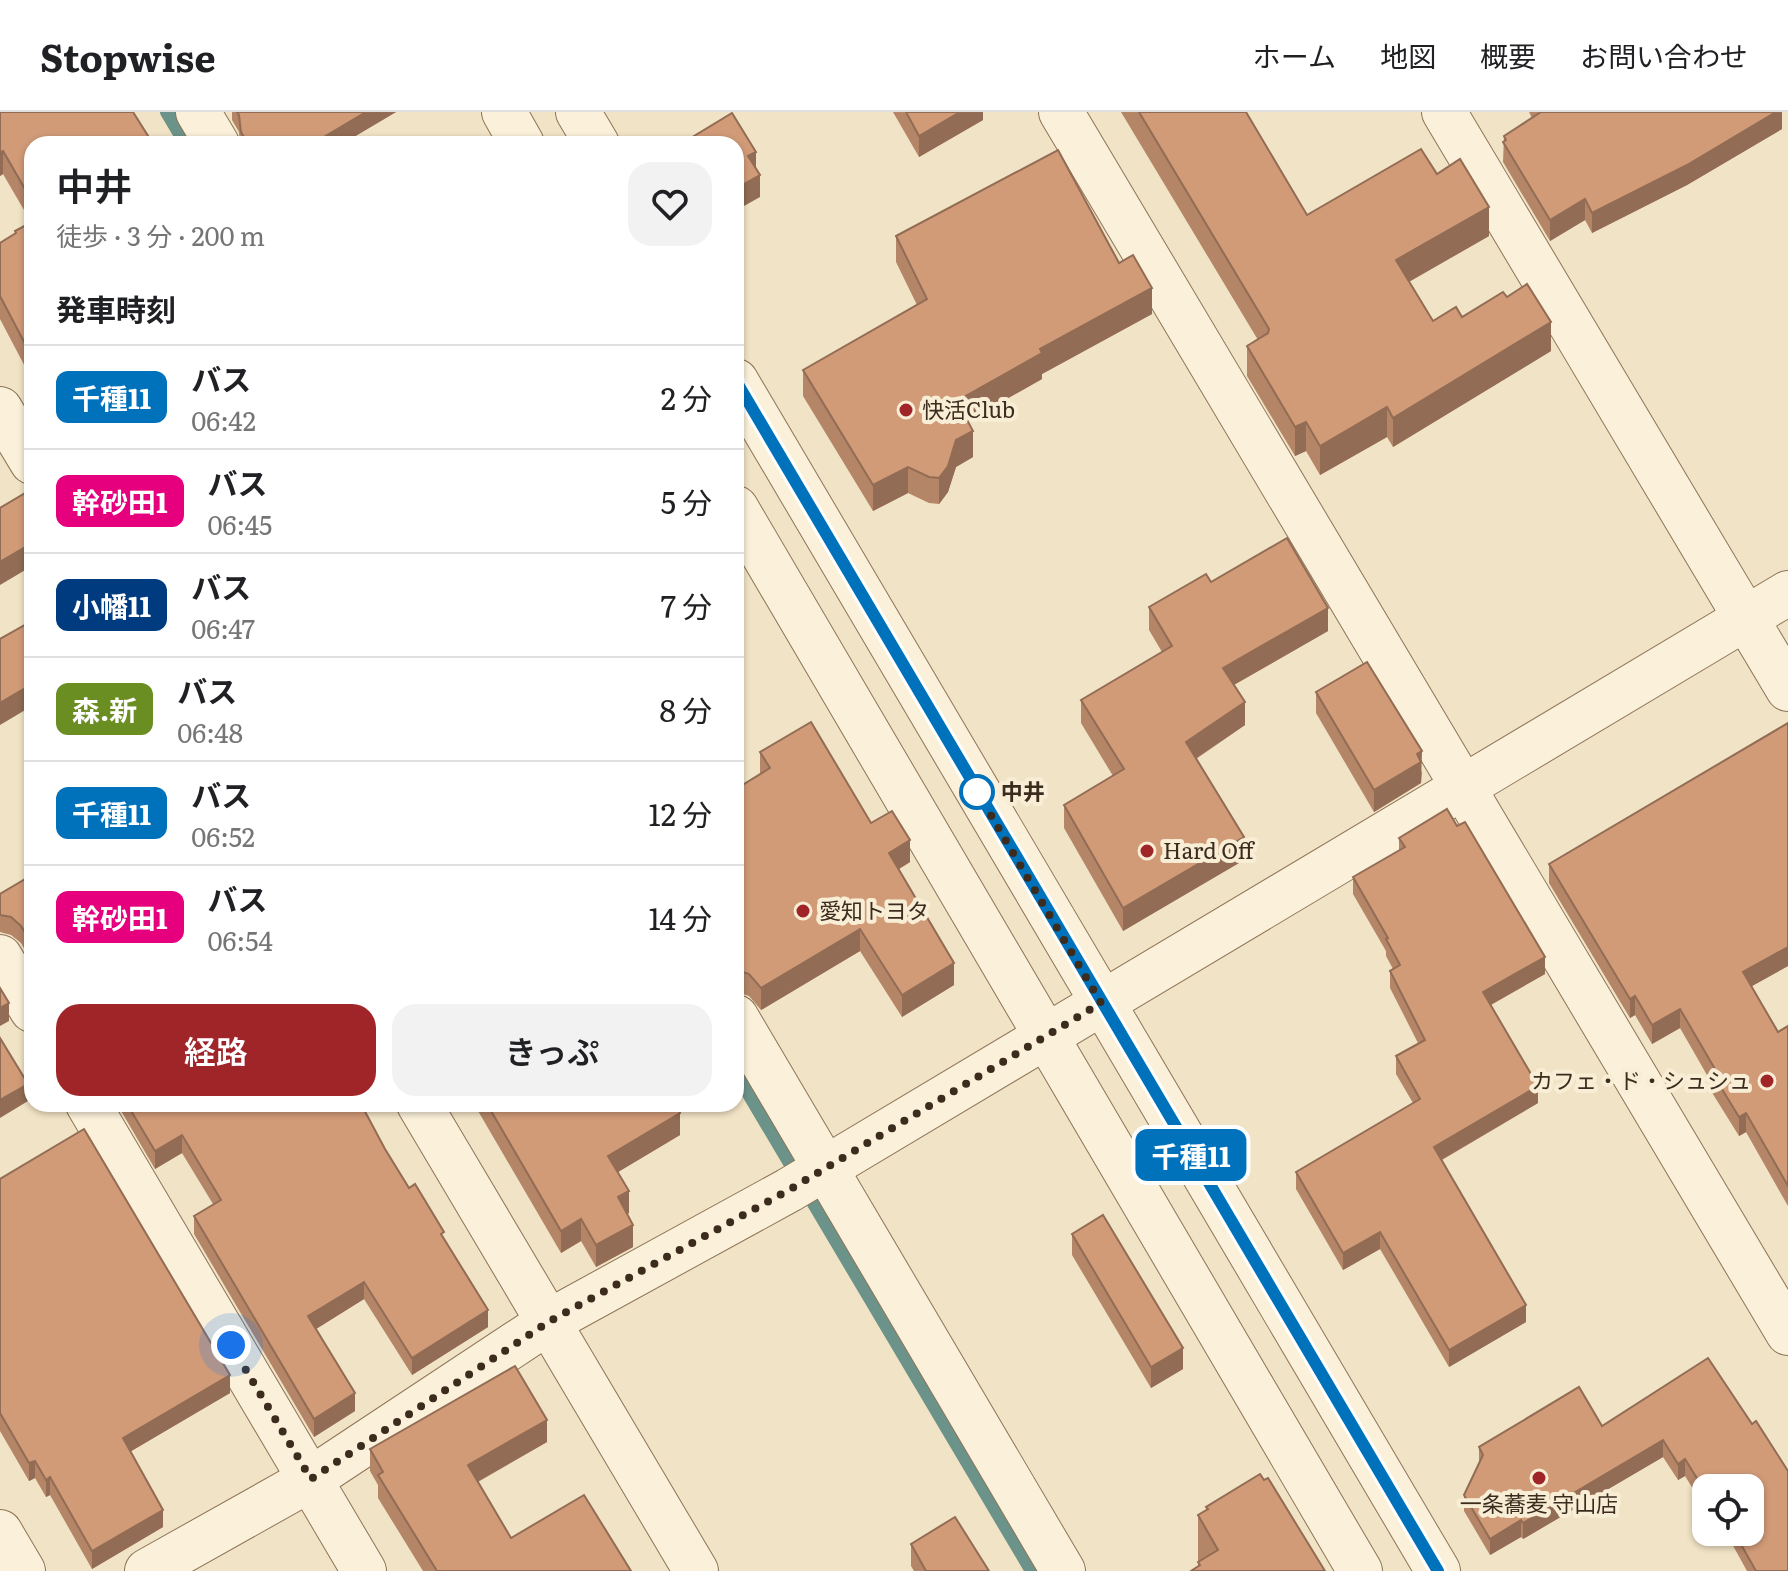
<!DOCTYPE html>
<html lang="ja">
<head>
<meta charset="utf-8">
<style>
  body { margin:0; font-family:Literata,"Noto Sans JP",serif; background:#f2f2f2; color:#202124; height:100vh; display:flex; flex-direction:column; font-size:30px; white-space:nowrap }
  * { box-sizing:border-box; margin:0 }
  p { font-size:26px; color:#757577 }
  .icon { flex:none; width:44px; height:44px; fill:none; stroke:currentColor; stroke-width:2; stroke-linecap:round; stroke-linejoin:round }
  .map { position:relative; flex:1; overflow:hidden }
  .sheet { position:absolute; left:24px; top:24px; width:720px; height:976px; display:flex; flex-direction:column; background:#fff; border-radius:24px; box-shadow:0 2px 6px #0004 }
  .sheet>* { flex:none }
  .badge { padding:0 16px; border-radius:12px; font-size:28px; line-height:52px }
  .controls { position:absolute; left:1692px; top:1362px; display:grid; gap:16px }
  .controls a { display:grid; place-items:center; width:72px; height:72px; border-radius:16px; background:#fff; box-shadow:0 2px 6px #0004; font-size:40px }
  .you { position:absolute; width:40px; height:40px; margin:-20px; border:6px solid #fff; border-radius:50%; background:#1a73e8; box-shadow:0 0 0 12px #1a73e833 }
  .map>.badge { position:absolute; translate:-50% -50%; box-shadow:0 0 0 4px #fff }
  h2 { padding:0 32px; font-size:30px; line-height:72px }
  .round { display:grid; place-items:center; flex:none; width:84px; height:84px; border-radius:24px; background:#f2f2f2 }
  .head { display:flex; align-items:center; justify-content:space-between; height:136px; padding:0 32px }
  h1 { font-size:38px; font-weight:600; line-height:60px }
  .primary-button { display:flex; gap:16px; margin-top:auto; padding:16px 32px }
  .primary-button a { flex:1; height:92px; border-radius:24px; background:#a02529; color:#fff; font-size:32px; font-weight:600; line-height:92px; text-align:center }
  .primary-button a+a { background:#f2f2f2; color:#202124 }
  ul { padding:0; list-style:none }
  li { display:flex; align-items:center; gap:24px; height:104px; padding:0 32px; border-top:2px solid #e0e0e0 }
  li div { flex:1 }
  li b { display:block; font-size:30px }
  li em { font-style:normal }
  li .badge { min-width:88px; font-weight:700; text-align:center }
  header { display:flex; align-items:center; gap:48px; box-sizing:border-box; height:112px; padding:0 40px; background:#fff; border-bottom:2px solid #e0e0e0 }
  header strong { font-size:38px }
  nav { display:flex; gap:44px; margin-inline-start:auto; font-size:28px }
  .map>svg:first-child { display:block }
</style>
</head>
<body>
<header>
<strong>Stopwise</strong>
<nav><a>ホーム</a><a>地図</a><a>概要</a><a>お問い合わせ</a></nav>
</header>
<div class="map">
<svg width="1788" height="1459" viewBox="0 0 1788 1459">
  <rect width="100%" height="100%" fill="#f1e3c5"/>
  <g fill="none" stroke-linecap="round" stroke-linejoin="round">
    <g stroke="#6c9389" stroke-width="14">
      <path d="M167,0L186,32"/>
      <path d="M736,960L1032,1459"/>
    </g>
    <defs>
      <g id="minor">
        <path d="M198,0L217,32"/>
        <path d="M1061,0L1788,1221"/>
        <path d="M1444,0L1788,577"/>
        <path d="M0,297L32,350"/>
        <path d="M0,845L32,898"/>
        <path d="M736,905L1063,1459"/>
        <path d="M88,992L364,1459"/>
        <path d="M419,992L696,1459"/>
        <path d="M0,1420L23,1459"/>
        <path d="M147,1459L311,1367L550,1209L789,1078L1788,481"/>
      </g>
      <g id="tertiary">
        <path d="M504,0L522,32"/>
        <path d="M578,0L597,32"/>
        <path d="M736,269L1438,1459"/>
        <path d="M736,396L1360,1459"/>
      </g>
    </defs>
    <use href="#minor" stroke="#8d7459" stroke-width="46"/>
    <use href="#tertiary" stroke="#8d7459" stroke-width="46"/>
    <use href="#minor" stroke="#fbf0d9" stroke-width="44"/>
    <use href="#tertiary" stroke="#fbf0d9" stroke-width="44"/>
  </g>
  <g fill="#b48567">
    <path d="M0,0L150,32H32V268L0,207V131L15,122V119L31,110L3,62L0,64Z"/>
    <path d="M232,0H396L342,32H240L239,20L232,8Z"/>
    <path d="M893,0H983V8L919,45Z"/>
    <path d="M1121,0H1246L1307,103L1437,62L1489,124L1409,170L1433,209L1462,205L1551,239L1393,335L1387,325L1320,363L1306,339L1295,344L1247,264V234L1258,228Z"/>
    <path d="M1529,0H1782V17L1687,73L1592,121L1585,108L1550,129L1503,50L1504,24L1532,6Z"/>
    <path d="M896,124L1119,151L1152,202L1042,262V267L968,309L973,345L956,355L948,380L939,392L929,391L908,381L873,399L803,284V258L917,193L896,150Z"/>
    <path d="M1211,470L1328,519L1234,573L1245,613L1196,647L1244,748L1123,819L1064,716V693L1113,664L1081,611V588L1162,540L1149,518V495Z"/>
    <path d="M1316,580L1422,660L1421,671L1374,700L1316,601Z"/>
    <path d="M1788,611V854L1752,874L1778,920L1788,914V1094L1746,1020L1739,1024L1711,979V970L1680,916L1652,932L1635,903L1630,906L1549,771V752Z"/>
    <path d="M760,640L871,711L910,750L899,757L954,873L902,905L860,839L761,898L749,884L740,881L736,874V677L760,662Z"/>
    <path d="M1399,726L1545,862L1491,893L1538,991L1442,1048L1526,1210L1449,1255L1380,1137L1343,1158L1296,1077V1060L1413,991L1396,962V944L1418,931L1390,876V859L1393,857L1386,844V839L1353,782V765L1399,738Z"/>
    <path d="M32,763V850L21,831L11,823L0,820V782Z"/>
    <path d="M117,992H361L385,1037L409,1076L444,1126L488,1215L412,1263L364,1187L316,1217L355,1299L314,1325L194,1122V1104L213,1092L182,1041L155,1057Z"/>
    <path d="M474,992H675L680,1023L618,1060L629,1101L627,1102L633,1135L596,1155L581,1129L561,1141Z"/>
    <path d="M0,1067L230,1281L131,1339L163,1415L92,1457L50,1383L46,1385L35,1366L29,1369L0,1319Z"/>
    <path d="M1072,1122L1183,1257L1151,1276L1072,1143Z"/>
    <path d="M1708,1246L1788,1459H1747L1731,1430L1727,1432L1720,1420H1750L1706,1376V1398L1685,1364L1678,1368L1663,1345L1523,1427L1521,1425L1490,1443L1464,1399V1383L1479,1352V1335L1602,1314Z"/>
    <path d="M547,1330L478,1370L511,1426L631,1459H423L378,1386V1373L370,1359V1337Z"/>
    <path d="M1206,1395L1325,1459L1198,1455V1403L1206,1399Z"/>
    <path d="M911,1432L989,1459H914L911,1454Z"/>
  </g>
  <g fill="#926c54">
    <path d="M366,0H396L342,32H312Z"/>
    <path d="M960,0H983V8L919,45V24Z"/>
    <path d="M1776,0H1782V17L1687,73L1592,121V101Z"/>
    <path d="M3,39V62L0,64V41Z"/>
    <path d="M756,40V62L748,44Z"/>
    <path d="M760,63V85L744,94V98L736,103V81L742,73Z"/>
    <path d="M1585,87V108L1550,129V108Z"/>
    <path d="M1489,95V124L1396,177V148Z"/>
    <path d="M1152,176V202L1042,262V267L957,315V289L1040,237Z"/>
    <path d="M1551,210V239L1393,335V306Z"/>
    <path d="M1387,295V325L1320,363V334Z"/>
    <path d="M1306,310V339L1295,344V315Z"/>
    <path d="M973,319V345L956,355L948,380L939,392V366L956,328Z"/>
    <path d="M908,355V381L873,399V373Z"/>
    <path d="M32,431V454L0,473V450Z"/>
    <path d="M1328,496V519L1223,579V556Z"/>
    <path d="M32,572V594L0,613V591Z"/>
    <path d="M1245,590V613L1186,653V630Z"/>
    <path d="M1422,639L1421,671L1374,700V678Z"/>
    <path d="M1244,725V748L1123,819V796Z"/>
    <path d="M910,728V750L889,763V741Z"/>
    <path d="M860,817V839L761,898V876Z"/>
    <path d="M1788,835V854L1743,879V860Z"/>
    <path d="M1545,845V862L1483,897V880Z"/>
    <path d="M954,851V873L902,905V883Z"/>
    <path d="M1635,884V903L1630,906V887Z"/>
    <path d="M9,891V909L0,914V896Z"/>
    <path d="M1680,897V916L1652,932V913Z"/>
    <path d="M28,972V989L0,1006V988Z"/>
    <path d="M1538,974V991L1434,1052V1035Z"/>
    <path d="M680,1001V1023L608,1066V1044Z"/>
    <path d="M1746,1001V1020L1739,1024V1005Z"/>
    <path d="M182,1023V1041L155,1057V1039Z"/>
    <path d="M629,1079V1101L618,1107V1085Z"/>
    <path d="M581,1107V1129L561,1141V1119Z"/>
    <path d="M633,1113V1135L596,1155V1133Z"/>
    <path d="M1380,1120V1137L1343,1158V1141Z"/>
    <path d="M364,1170V1187L308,1222V1204Z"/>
    <path d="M1526,1193V1210L1449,1255V1238Z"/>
    <path d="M488,1198V1215L412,1263V1246Z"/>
    <path d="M1183,1236V1257L1151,1276V1255Z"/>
    <path d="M230,1263V1281L123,1344V1326Z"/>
    <path d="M355,1281V1299L314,1325V1307Z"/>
    <path d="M547,1308V1330L468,1375V1353Z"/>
    <path d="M1663,1328V1345L1523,1427V1411Z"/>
    <path d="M1685,1347V1364L1678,1368V1352Z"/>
    <path d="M35,1349V1366L29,1369V1351Z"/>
    <path d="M50,1365V1383L46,1385V1368Z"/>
    <path d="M163,1398V1415L92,1457V1439Z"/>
    <path d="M1521,1408V1425L1490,1443V1427Z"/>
    <path d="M1727,1420H1731V1430L1727,1432Z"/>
  </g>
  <g fill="#d19b78" stroke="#926c54" stroke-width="2">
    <path d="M0,0H133L150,27L145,30L146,32H32V89L3,39L0,41Z"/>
    <path d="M237,0H366L312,32H248L241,20L239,3Z"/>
    <path d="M906,0H960L919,24Z"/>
    <path d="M1139,0H1246L1307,103L1421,37L1437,62L1460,47L1489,95L1396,148L1433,209L1456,195L1462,205L1503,180L1507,185L1527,172L1551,210L1393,306L1387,295L1320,334L1306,310L1295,315L1247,234L1268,221L1269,217Z"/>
    <path d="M1541,0H1776L1687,53L1592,101L1585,87L1550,108L1503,30L1506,28L1504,24Z"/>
    <path d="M732,1L756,40L748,44L760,63L742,73L744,76L736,81V32H681Z"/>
    <path d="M1058,38L1119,151L1133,143L1152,176L1040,237L1042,241L957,289L973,319L956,328L948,354L939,366L929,365L908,355L873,373L803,258L927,187L896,124Z"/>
    <path d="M32,110V245L0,184V131L16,121L15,119Z"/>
    <path d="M32,377V431L0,450V396Z"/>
    <path d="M1287,426L1328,496L1223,556L1245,590L1186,630L1244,725L1123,796L1064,693L1124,657L1081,588L1172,534L1149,495L1206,462L1211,470Z"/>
    <path d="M32,509V572L0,591V527Z"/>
    <path d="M1367,550L1422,639L1417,642L1421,650L1374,678L1316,580Z"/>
    <path d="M811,610L871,711L892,699L910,728L889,741L954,851L902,883L860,817L761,876L749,862L740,859L736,852V677L770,656L760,640Z"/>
    <path d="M1788,611V835L1743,860L1778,920L1788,914V1074L1746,1001L1739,1005L1711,959L1715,957L1680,897L1652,913L1635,884L1630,887L1549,752Z"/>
    <path d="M1447,697L1457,714L1465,710L1545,845L1483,880L1538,974L1434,1035L1526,1193L1449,1238L1380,1120L1343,1141L1296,1060L1420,987L1396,944L1425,928L1390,859L1400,853L1386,827L1388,826L1353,765L1405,735L1399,726Z"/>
    <path d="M32,763V832L21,814L11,805L0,803V782Z"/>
    <path d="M0,876L9,891L0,896Z"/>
    <path d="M0,926L28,972L0,988Z"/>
    <path d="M127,992H361L385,1037L409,1076L415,1072L444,1120L441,1122L488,1198L412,1246L364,1170L308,1204L355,1281L314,1307L194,1104L221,1088L182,1023L155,1039Z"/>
    <path d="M487,992H675L680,1001L608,1044L629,1079L618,1085L633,1113L596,1133L581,1107L561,1119Z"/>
    <path d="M84,1017L230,1263L123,1326L163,1398L92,1439L50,1365L46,1368L35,1349L29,1351L0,1301V1067Z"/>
    <path d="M1103,1103L1183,1236L1151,1255L1072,1122Z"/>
    <path d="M1708,1246L1752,1312L1756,1309L1788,1359V1459H1756L1734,1420H1750V1376H1706V1381L1685,1347L1678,1352L1663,1328L1523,1411L1521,1408L1490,1427L1464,1383L1483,1343L1479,1335L1579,1275L1602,1314Z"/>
    <path d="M515,1254L547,1308L468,1353L511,1426L584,1383L631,1459H437L378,1363L383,1360L370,1337Z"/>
    <path d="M1260,1362L1264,1368L1268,1366L1325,1459H1191L1200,1453L1198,1450L1218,1438L1198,1403L1208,1397L1206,1395Z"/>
    <path d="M955,1405L989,1459H926L911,1432Z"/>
  </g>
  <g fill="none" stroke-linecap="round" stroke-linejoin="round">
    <defs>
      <path id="line" d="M736,269L1438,1459"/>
    </defs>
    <use href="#line" stroke="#fff" stroke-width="18"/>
    <use href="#line" stroke="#0072bc" stroke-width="12"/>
    <path stroke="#3c2c1e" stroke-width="8" stroke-dasharray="0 14.4" d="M231,1233L311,1367L550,1209L789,1078L1101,891L972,671L977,680"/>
  </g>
  <g fill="#a02529" stroke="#f8edd5" stroke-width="3">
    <circle cx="906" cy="298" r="8"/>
    <circle cx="1147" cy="739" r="8"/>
    <circle cx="803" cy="799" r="8"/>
    <circle cx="1767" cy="969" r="8"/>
    <circle cx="1539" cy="1366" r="8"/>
  </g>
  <circle fill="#fff" stroke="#0072bc" stroke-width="4" cx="977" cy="680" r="16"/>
  <g text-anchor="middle" stroke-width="8" stroke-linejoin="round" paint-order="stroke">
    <g font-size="22" fill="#3c2c1e" stroke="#f8edd5" text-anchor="start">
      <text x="922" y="306">快活Club</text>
      <text x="1163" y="747">Hard Off</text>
      <text x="819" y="807">愛知トヨタ</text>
      <text x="1751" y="977" text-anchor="end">カフェ・ド・シュシュ</text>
      <text x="1539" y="1400" text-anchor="middle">一条蕎麦 守山店</text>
    </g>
    <g font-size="22" font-weight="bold" fill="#3c2c1e" stroke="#f8edd5" text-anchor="start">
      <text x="1001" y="688">中井</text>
    </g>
  </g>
</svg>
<div class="controls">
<a><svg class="icon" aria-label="locate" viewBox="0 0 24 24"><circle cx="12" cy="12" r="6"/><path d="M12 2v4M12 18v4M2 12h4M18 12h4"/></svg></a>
</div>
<div class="you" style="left:231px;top:1233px"></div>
<b class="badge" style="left:1191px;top:1043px;background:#0072bc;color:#fff">千種11</b>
<section class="sheet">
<div class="head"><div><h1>中井</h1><p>徒歩 · 3 分 · 200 m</p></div><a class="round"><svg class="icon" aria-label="heart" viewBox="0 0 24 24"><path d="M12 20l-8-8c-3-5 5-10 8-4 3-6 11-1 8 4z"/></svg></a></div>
<h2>発車時刻</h2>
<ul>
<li><span class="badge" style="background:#0072bc;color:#fff">千種11</span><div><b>バス</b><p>06:42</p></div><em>2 分</em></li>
<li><span class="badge" style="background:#e6007e;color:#fff">幹砂田1</span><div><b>バス</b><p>06:45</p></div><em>5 分</em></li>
<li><span class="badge" style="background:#003b80;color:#fff">小幡11</span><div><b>バス</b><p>06:47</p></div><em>7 分</em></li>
<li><span class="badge" style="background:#6b8e23;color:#fff">森.新</span><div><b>バス</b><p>06:48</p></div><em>8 分</em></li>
<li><span class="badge" style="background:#0072bc;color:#fff">千種11</span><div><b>バス</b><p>06:52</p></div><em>12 分</em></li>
<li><span class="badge" style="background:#e6007e;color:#fff">幹砂田1</span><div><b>バス</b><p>06:54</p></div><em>14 分</em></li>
</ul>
<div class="primary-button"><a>経路</a><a>きっぷ</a></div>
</section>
</div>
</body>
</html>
